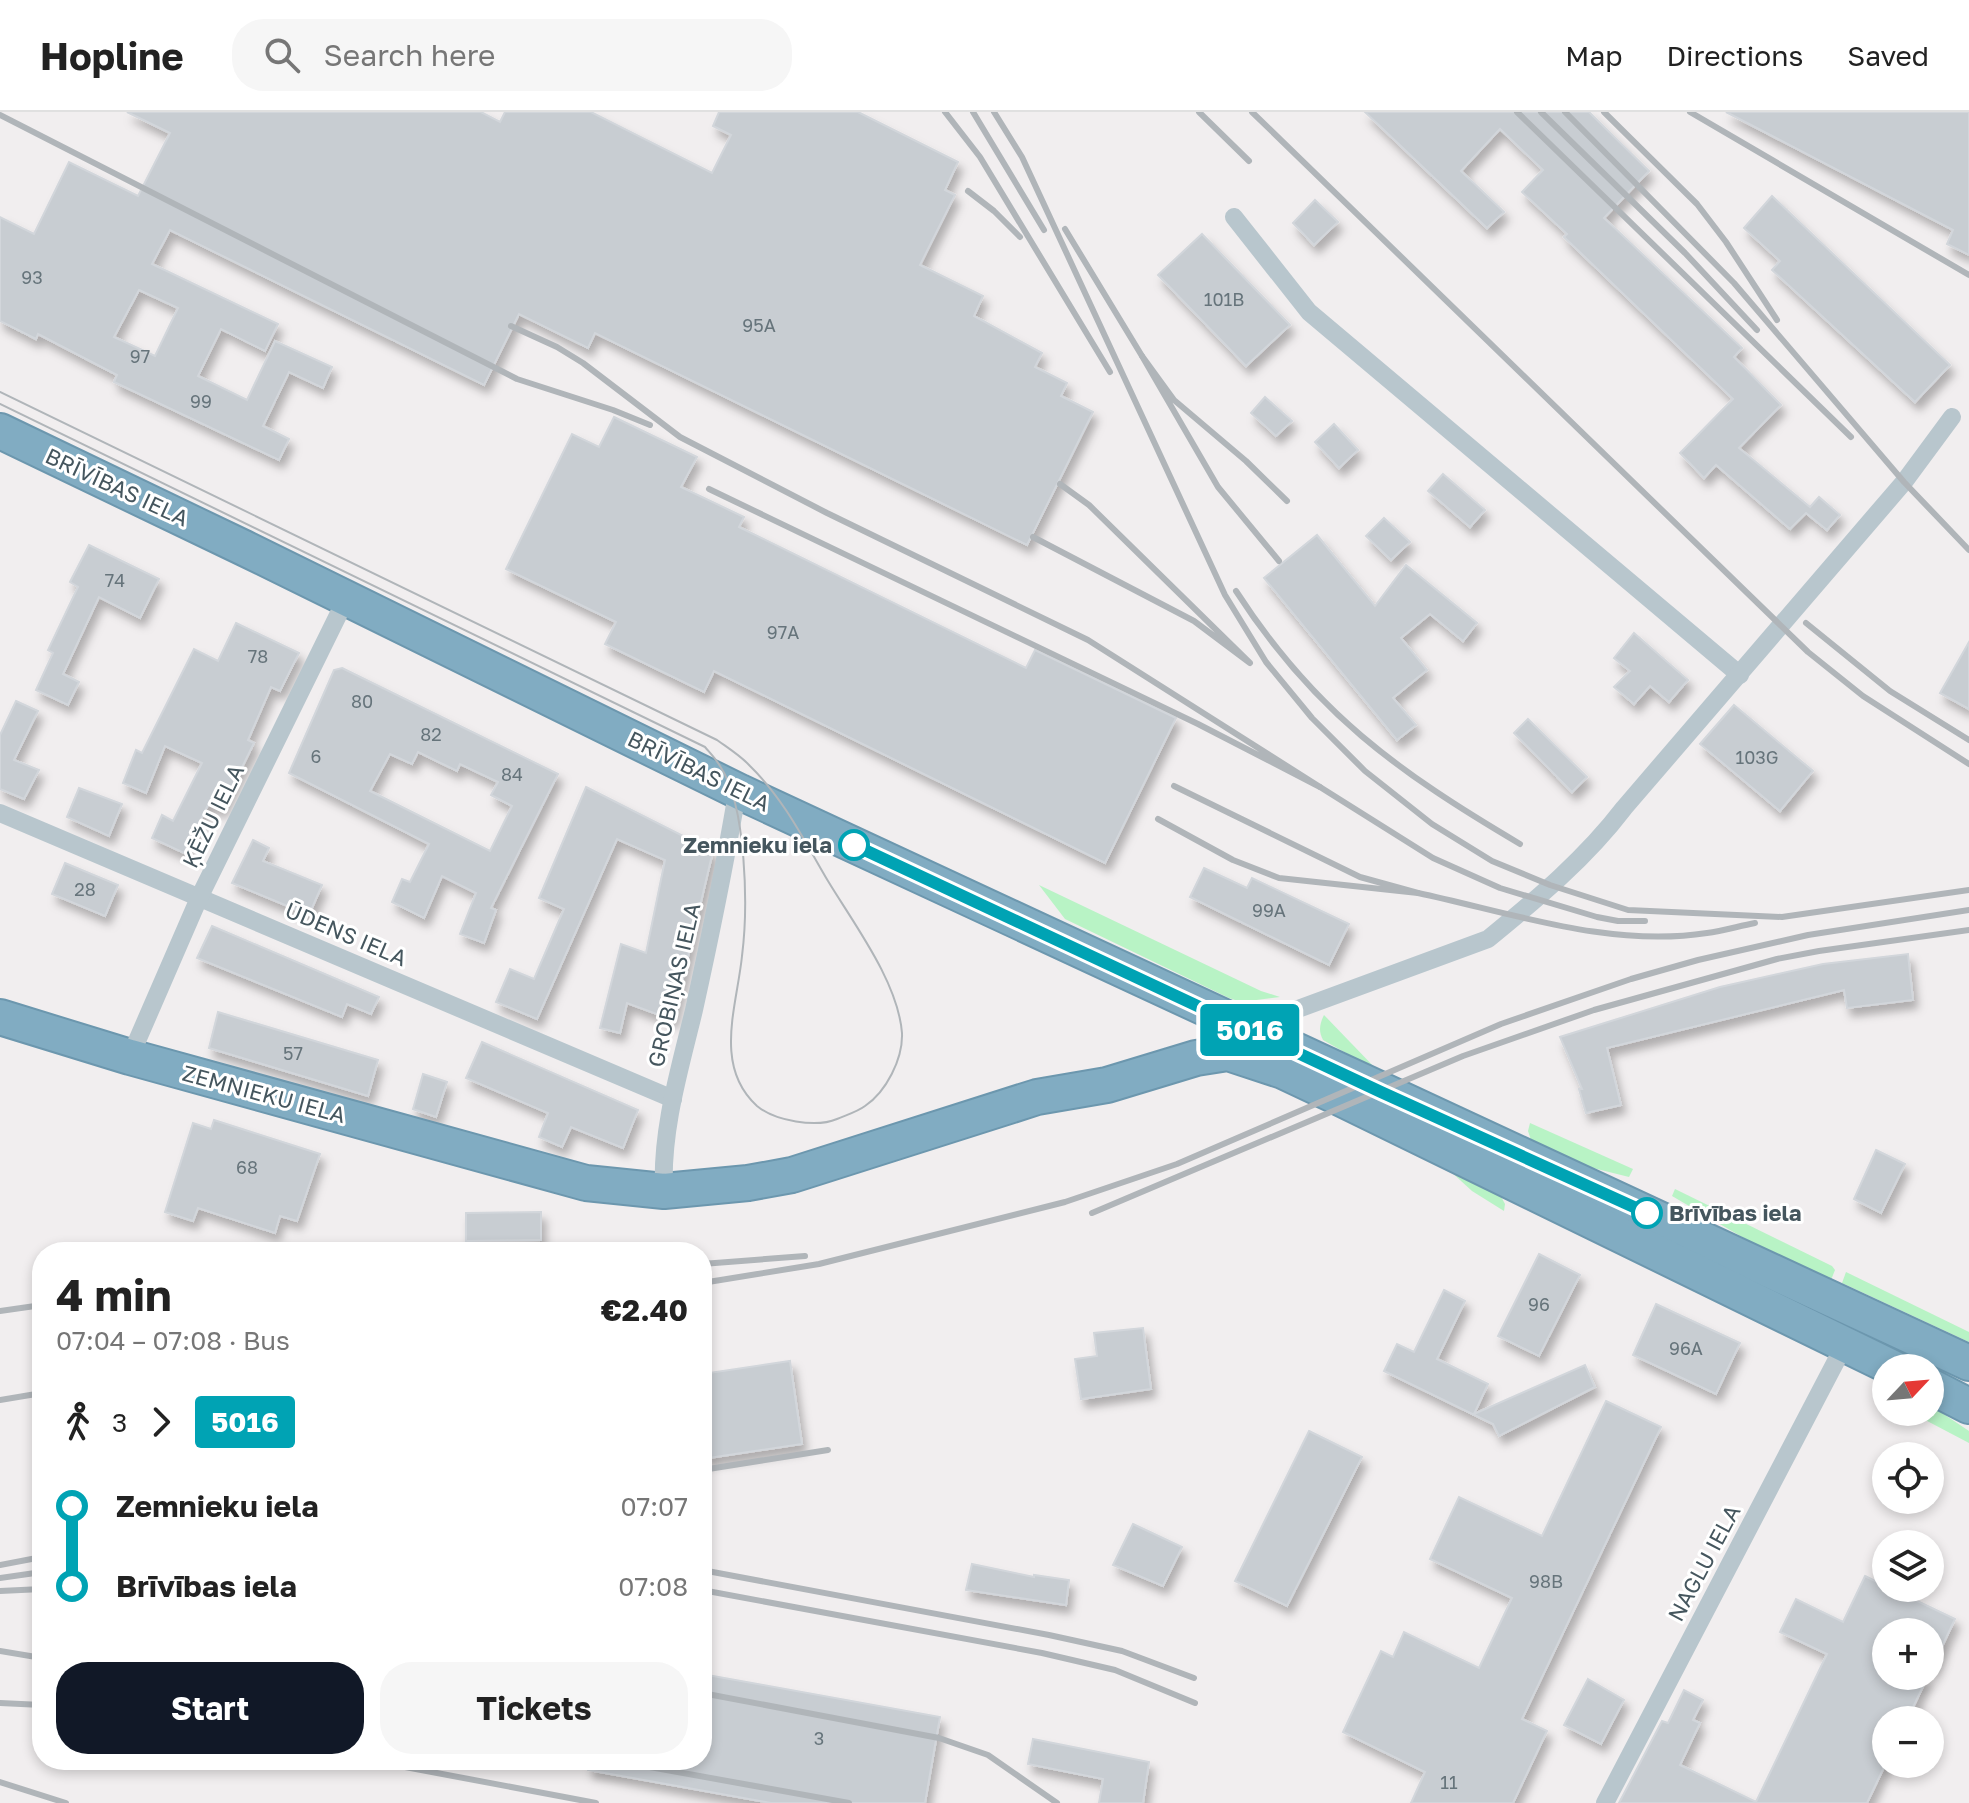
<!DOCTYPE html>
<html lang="en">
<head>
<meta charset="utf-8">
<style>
  body { margin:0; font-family:"Golos Text",sans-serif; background:#f6f6f6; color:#222; height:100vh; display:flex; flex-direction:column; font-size:30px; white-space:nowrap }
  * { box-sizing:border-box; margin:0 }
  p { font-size:26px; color:#767676 }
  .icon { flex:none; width:44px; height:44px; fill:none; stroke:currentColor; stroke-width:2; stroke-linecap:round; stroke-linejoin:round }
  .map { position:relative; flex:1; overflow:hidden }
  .sheet { position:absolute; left:32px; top:1130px; width:680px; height:528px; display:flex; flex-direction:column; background:#fff; border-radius:32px; box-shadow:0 4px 12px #0003 }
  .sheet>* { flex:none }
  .badge { padding:0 16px; border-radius:6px; font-size:28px; line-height:52px }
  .needle { width:52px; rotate:64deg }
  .controls { position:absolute; left:1872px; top:1242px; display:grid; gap:16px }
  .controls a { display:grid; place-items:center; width:72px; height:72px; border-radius:50%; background:#fff; box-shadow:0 4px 12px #0003; font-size:40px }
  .map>.badge { position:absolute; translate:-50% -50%; box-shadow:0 0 0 4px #fff }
  .legs { display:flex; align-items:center; gap:12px; height:88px; padding:0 24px; font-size:26px }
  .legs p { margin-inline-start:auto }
  .headline { display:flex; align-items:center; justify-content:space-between; height:136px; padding:0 24px }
  h1 { font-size:44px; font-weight:700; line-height:60px }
  .button { display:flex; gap:16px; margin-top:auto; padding:16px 24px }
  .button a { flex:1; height:92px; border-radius:32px; background:#111827; color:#fff; font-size:32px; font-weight:700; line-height:92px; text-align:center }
  .button a+a { background:#f6f6f6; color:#222 }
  ul { padding:0 24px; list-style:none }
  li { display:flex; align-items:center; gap:28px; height:80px; font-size:30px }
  li i { display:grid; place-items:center; width:12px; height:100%; margin:0 10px; background:currentColor }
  li i::after { content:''; width:20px; height:20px; margin:-10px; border:6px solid; border-radius:50%; background:#fff }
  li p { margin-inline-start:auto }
  li:first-child i { background:linear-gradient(#0000 50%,currentColor 0) }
  li:last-child i { background:linear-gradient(currentColor 50%,#0000 0) }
  header { display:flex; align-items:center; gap:48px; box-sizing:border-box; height:112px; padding:0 40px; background:#fff; border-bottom:2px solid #e0e0e0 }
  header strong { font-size:38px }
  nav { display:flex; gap:44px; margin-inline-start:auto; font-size:28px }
  .search { width:560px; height:72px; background:#f6f6f6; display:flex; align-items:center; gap:20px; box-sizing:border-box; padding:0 28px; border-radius:32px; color:#767676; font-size:30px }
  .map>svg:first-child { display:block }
</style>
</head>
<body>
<header>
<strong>Hopline</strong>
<div class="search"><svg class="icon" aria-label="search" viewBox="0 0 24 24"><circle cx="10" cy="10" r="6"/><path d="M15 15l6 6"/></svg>Search here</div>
<nav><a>Map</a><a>Directions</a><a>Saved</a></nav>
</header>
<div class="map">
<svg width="1969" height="1691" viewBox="0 0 1969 1691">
  <defs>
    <filter id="shadow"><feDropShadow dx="4.5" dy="8" stdDeviation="4" flood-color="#0004"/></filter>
  </defs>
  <rect width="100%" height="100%" fill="#f1eeef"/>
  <g fill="#b8f3c5">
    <path d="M1039,773L1261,879L1280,885L1241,890L1229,886L1065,807Z"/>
    <path d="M1324,903L1378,959L1323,928C1318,919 1320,911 1324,903Z"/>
    <path d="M1530,1011L1633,1057L1629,1065L1573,1051L1533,1034L1528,1019Z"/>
    <path d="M1436,1046L1498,1079L1505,1092L1504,1099L1472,1079Z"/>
    <path d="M1675,1077L1832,1154L1835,1158L1831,1168L1754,1132L1672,1084Z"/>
    <path d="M1846,1160L1969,1220V1230L1842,1171Z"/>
    <path d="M1930,1293L1969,1319V1331L1910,1300H1930Z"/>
  </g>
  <g fill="#c8cdd2" stroke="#d2d6db" stroke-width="2" fill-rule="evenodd" filter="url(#shadow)">
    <path d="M127,0H481L500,10L505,0H591L712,61L731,23L713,14L719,0H858L958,50L945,78L955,83L920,153L983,184L974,204L1042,241L1035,255L1067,271L1061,284L1093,300L1027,433L595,221L588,236L519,202L484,273L170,118L152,152L278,212L265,239L221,217L198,264L247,288L275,229L332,255L323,276L289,260L263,314L289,327L279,348L114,270L117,263L38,222L36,227L0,209V105L34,122L69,50L138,84L170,21ZM139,178L178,196L155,244L114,225Z"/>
    <path d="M1365,0H1589L1649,59L1604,106L1742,236L1734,245L1781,293L1739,336L1810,395L1819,385L1840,403L1827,418L1806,401L1790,417L1716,353L1704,366L1680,341L1733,287L1564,125L1567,122L1522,80L1543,58L1500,17L1461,59L1504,100L1487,116Z"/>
    <path d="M1726,0H1969V143L1947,132L1953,118Z"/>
    <path d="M1772,84L1950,253L1915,290L1772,158L1780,149L1744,116Z"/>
    <path d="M1315,88L1338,110L1314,133L1293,111Z"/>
    <path d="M1202,122L1290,213L1246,254L1158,163Z"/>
    <path d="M1265,285L1292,309L1276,324L1251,301Z"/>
    <path d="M614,305L697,345L681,375L744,405L739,415L1026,556L1035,538L1176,606L1105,751L714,559L704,580L605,532L616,510L506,457L572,322L599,335Z"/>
    <path d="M1334,312L1358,338L1339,356L1315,330Z"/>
    <path d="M1443,362L1485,398L1470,415L1428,379Z"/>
    <path d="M1384,406L1410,430L1391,448L1366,424Z"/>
    <path d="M1317,423L1375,494L1406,453L1477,511L1463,529L1430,502L1401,526L1427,558L1393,586L1416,613L1397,628L1264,466Z"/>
    <path d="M89,433L159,467L140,506L99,485L63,562L79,570L68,593L36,578L53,541L48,538L78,475L70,470Z"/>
    <path d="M236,511L299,541L280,579L271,575L248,628L254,631L221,698L209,691L184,741L152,726L162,703L173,709L202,651L165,634L146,681L123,671L136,638L142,641L194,537L218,549Z"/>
    <path d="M1634,521L1688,568L1669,590L1650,574L1634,592L1614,575L1630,559L1614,546Z"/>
    <path d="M1969,530V597L1940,581Z"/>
    <path d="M342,556L558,662L491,796L496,798L484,831L460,822L476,781L442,764L424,806L392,790L402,767L410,770L429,732L289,661L334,558ZM418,640L457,659L460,652L498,670L491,683L512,694L490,739L370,679L390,642L412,652Z"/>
    <path d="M16,589L38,599L14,648L39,658L24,687L0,677V623Z"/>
    <path d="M1734,593L1813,659L1780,699L1700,632Z"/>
    <path d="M1528,607L1587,665L1572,680L1514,621Z"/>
    <path d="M586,675L713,739L673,908L627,891L620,921L600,916L621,832L646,841L665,748L617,727L537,907L496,890L510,857L534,867L564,797L539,786Z"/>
    <path d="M79,676L122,692L109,724L67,705Z"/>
    <path d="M253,728L269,736L263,749L322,773L309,803L232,771Z"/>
    <path d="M65,751L118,773L105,804L52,782Z"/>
    <path d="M1204,756L1247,776L1252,766L1349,812L1329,853L1190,785Z"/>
    <path d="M212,814L379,885L371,902L347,892L342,905L197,846Z"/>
    <path d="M1908,842L1913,888L1847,896L1844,878L1607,936L1621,993L1586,1001L1579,977H1582L1560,925L1720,875L1823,852Z"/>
    <path d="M218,900L378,948L368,984L209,936Z"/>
    <path d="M482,930L638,998L623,1036L571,1015L562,1035L539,1025L548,1001L466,966Z"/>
    <path d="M423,962L447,970L436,1005L413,997Z"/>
    <path d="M214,1008L320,1042L297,1109L280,1104L275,1121L198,1096L193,1109L165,1100L193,1011L211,1017Z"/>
    <path d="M1876,1038L1905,1052L1881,1101L1854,1087Z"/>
    <path d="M541,1100V1128L466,1129V1101Z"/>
    <path d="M1539,1142L1580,1163L1539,1244L1498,1224Z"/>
    <path d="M1444,1178L1465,1189L1437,1247L1488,1272L1474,1302L1585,1253L1595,1275L1499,1324L1493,1312L1384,1259L1397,1232L1414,1240Z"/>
    <path d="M1656,1192L1740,1231L1716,1282L1633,1243Z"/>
    <path d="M1143,1216L1151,1277L1081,1287L1075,1247L1097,1244L1094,1221Z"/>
    <path d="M790,1249L802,1332L702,1347V1262Z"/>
    <path d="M1606,1289L1661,1315L1522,1607L1547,1619L1513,1691H1411L1425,1660L1343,1620L1381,1539L1393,1545L1404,1520L1479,1556L1512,1486L1430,1447L1459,1385L1542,1424Z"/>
    <path d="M1309,1319L1362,1345L1287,1494L1235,1469Z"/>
    <path d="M1133,1412L1182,1435L1163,1474L1113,1453Z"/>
    <path d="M972,1452L1034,1465V1463L1069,1468L1066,1493L966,1478Z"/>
    <path d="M1865,1464L1955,1507L1930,1560V1520H1886V1564H1928L1907,1608H1886V1651L1867,1691H1619L1662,1609L1668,1611L1684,1578L1703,1588L1693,1608L1700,1611L1680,1653L1756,1690L1827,1542L1780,1520L1796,1487L1843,1510Z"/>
    <path d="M702,1562L940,1605L925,1691H771L588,1658L589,1648H702Z"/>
    <path d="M1588,1567L1624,1588L1601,1632L1564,1613Z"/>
    <path d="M1033,1627L1149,1650L1143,1691H1099L1103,1667L1028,1652Z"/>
  </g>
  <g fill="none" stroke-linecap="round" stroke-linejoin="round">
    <defs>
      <g id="highway">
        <path d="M0,319L244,436L740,680L1969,1251"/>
        <path d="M0,905L130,945L586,1071L664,1079L748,1071L792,1063L1037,985L1107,973L1196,946L1228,941L1283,959L1336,984L1893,1256"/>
        <path d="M1930,1274L1969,1294"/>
      </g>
    </defs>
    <use href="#highway" stroke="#6c97ae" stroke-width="38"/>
    <g stroke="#b8c6cd" stroke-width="18">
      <path d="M1234,105L1309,200L1740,563"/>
      <path d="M0,701L673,987"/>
      <path d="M1249,915L1488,827C1537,787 1586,746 1624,696L1904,370L1952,305"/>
      <path d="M130,945L199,786L346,487"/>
      <path d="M664,1079C661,1018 680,956 694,898C709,830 723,762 735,693L740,680"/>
      <path d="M1605,1691L1845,1232"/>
    </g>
    <use href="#highway" stroke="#81acc2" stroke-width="34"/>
    <path stroke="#b0b5b9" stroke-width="2" d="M0,280L717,628C728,636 741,644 750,654C784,687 805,730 828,769C854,812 898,870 902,921C903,947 886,980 865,994C857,1000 846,1003 837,1007C816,1016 775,1009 757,994C713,954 737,894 742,844C748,797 747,694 720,654C716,647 710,641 705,635L0,292"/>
    <g stroke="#b0b5b9" stroke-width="6">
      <path d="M945,0L980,45L1110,260"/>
      <path d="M973,0L1044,118"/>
      <path d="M994,0L1022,45L1225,483L1266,550L1312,606L1365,659L1432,712L1492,749L1550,773L1628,798L1782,805L1969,778"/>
      <path d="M1199,0L1249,49"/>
      <path d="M1252,0L1808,540L1863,584L1969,652"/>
      <path d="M1517,0L1851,325"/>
      <path d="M1541,0L1685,141L1757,218"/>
      <path d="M1565,0L1734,171L1904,370L1969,438"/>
      <path d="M1604,0L1697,92L1726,130L1777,208"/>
      <path d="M1690,0L1969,163"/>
      <path d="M0,3L517,267L613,298L650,313"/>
      <path d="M968,79L994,99L1020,125"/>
      <path d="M1065,117L1142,244"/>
      <path d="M511,214L557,235L583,251L680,325L827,401L1088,528L1320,675L1198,612L709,377"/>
      <path d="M1033,425L1194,509L1250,551L1089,393L1060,372"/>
      <path d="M1279,449L1218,375L1142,244L1174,288L1246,349L1287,389"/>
      <path d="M1236,479C1314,600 1398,660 1520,732"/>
      <path d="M1806,511L1890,579L1969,628"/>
      <path d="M1320,675L1433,746L1500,776L1597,805L1618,809H1645"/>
      <path d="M1158,707L1233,748L1279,766L1418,781L1360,765L1174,674"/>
      <path d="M1418,781C1512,801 1610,836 1707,821C1723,819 1739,814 1755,811"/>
      <path d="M1092,1101L1463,944L1594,898L1777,847L1819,839L1969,818"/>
      <path d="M702,1152L805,1144"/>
      <path d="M702,1171L819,1152L1065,1090L1177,1052L1501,912L1631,867L1698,848L1808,823L1969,798"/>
      <path d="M0,1199L42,1193"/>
      <path d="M0,1288L42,1281"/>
      <path d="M702,1358L828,1338"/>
      <path d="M0,1453L42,1445"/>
      <path d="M702,1458L1049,1523L1122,1539L1194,1566"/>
      <path d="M0,1466L42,1460"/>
      <path d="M702,1478L1042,1541L1115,1558L1195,1591"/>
      <path d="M0,1479L42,1477"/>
      <path d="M0,1539L42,1546"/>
      <path d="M702,1581L939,1626L988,1643L1057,1691"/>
      <path d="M0,1591L42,1593"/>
      <path d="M368,1648L596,1691"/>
      <path d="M611,1648L849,1691"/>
      <path d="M0,1670L66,1691"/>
    </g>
  </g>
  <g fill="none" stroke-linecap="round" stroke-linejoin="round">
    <defs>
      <path id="line-1" d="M854,733L1381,980L1647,1101"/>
    </defs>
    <use href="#line-1" stroke="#fff" stroke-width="18"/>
    <use href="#line-1" stroke="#00a3b4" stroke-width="12"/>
  </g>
  <g fill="#fff" stroke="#00a3b4" stroke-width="4">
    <circle cx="854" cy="733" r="14"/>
    <circle cx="1647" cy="1101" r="14"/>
  </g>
  <g text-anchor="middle" stroke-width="6" stroke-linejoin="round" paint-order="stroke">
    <g font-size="18" fill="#66747b">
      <text x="32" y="172">93</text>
      <text x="1224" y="194">101B</text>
      <text x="759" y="220">95A</text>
      <text x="140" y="251">97</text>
      <text x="201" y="296">99</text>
      <text x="115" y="475">74</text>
      <text x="783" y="527">97A</text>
      <text x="258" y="551">78</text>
      <text x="362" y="596">80</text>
      <text x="431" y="629">82</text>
      <text x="316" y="651">6</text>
      <text x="1757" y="652">103G</text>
      <text x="512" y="669">84</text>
      <text x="85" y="784">28</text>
      <text x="1269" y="805">99A</text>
      <text x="293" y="948">57</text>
      <text x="247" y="1062">68</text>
      <text x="1539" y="1199">96</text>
      <text x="1686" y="1243">96A</text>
      <text x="1546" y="1476">98B</text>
      <text x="819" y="1633">3</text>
      <text x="1449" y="1677">11</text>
    </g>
    <g font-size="22" fill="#45565e" stroke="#fff">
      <text transform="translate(117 375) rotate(25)" y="8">BRĪVĪBAS IELA</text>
      <text transform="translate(699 659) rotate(26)" y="8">BRĪVĪBAS IELA</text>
      <text transform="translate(213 704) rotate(-64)" y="8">ĶĒŽU IELA</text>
      <text transform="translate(346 822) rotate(23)" y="8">ŪDENS IELA</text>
      <text transform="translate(674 873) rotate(-77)" y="8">GROBIŅAS IELA</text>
      <text transform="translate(264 982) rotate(15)" y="8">ZEMNIEKU IELA</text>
      <text transform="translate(1704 1451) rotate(-62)" y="8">NAGLU IELA</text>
    </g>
    <g font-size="22" font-weight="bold" fill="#45565e" stroke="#fff" text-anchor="end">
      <text x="832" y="741">Zemnieku iela</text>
      <text x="1669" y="1109" text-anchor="start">Brīvības iela</text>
    </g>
  </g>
</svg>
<div class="controls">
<a><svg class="needle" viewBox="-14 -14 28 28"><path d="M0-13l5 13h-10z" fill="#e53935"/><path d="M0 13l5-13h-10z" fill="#767676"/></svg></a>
<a><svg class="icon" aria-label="locate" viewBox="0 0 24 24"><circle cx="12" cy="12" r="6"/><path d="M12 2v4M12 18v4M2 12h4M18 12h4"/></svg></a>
<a><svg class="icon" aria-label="layers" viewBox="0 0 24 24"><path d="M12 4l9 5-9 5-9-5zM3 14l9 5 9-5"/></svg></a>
<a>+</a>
<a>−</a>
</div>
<b class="badge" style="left:1250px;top:918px;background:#00a3b4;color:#fff">5016</b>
<section class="sheet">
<div class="headline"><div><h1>4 min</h1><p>07:04 – 07:08 · Bus</p></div><b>€2.40</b></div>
<div class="legs"><svg class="icon" aria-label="walk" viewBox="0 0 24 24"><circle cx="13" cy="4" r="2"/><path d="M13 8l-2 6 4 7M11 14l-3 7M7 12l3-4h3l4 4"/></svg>3<svg class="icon" aria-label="forward" viewBox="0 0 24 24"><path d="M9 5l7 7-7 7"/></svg><b class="badge" style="background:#00a3b4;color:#fff">5016</b></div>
<ul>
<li><i style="color:#00a3b4"></i><b>Zemnieku iela</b><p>07:07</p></li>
<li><i style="color:#00a3b4"></i><b>Brīvības iela</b><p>07:08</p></li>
</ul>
<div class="button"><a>Start</a><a>Tickets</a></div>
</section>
</div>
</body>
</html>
